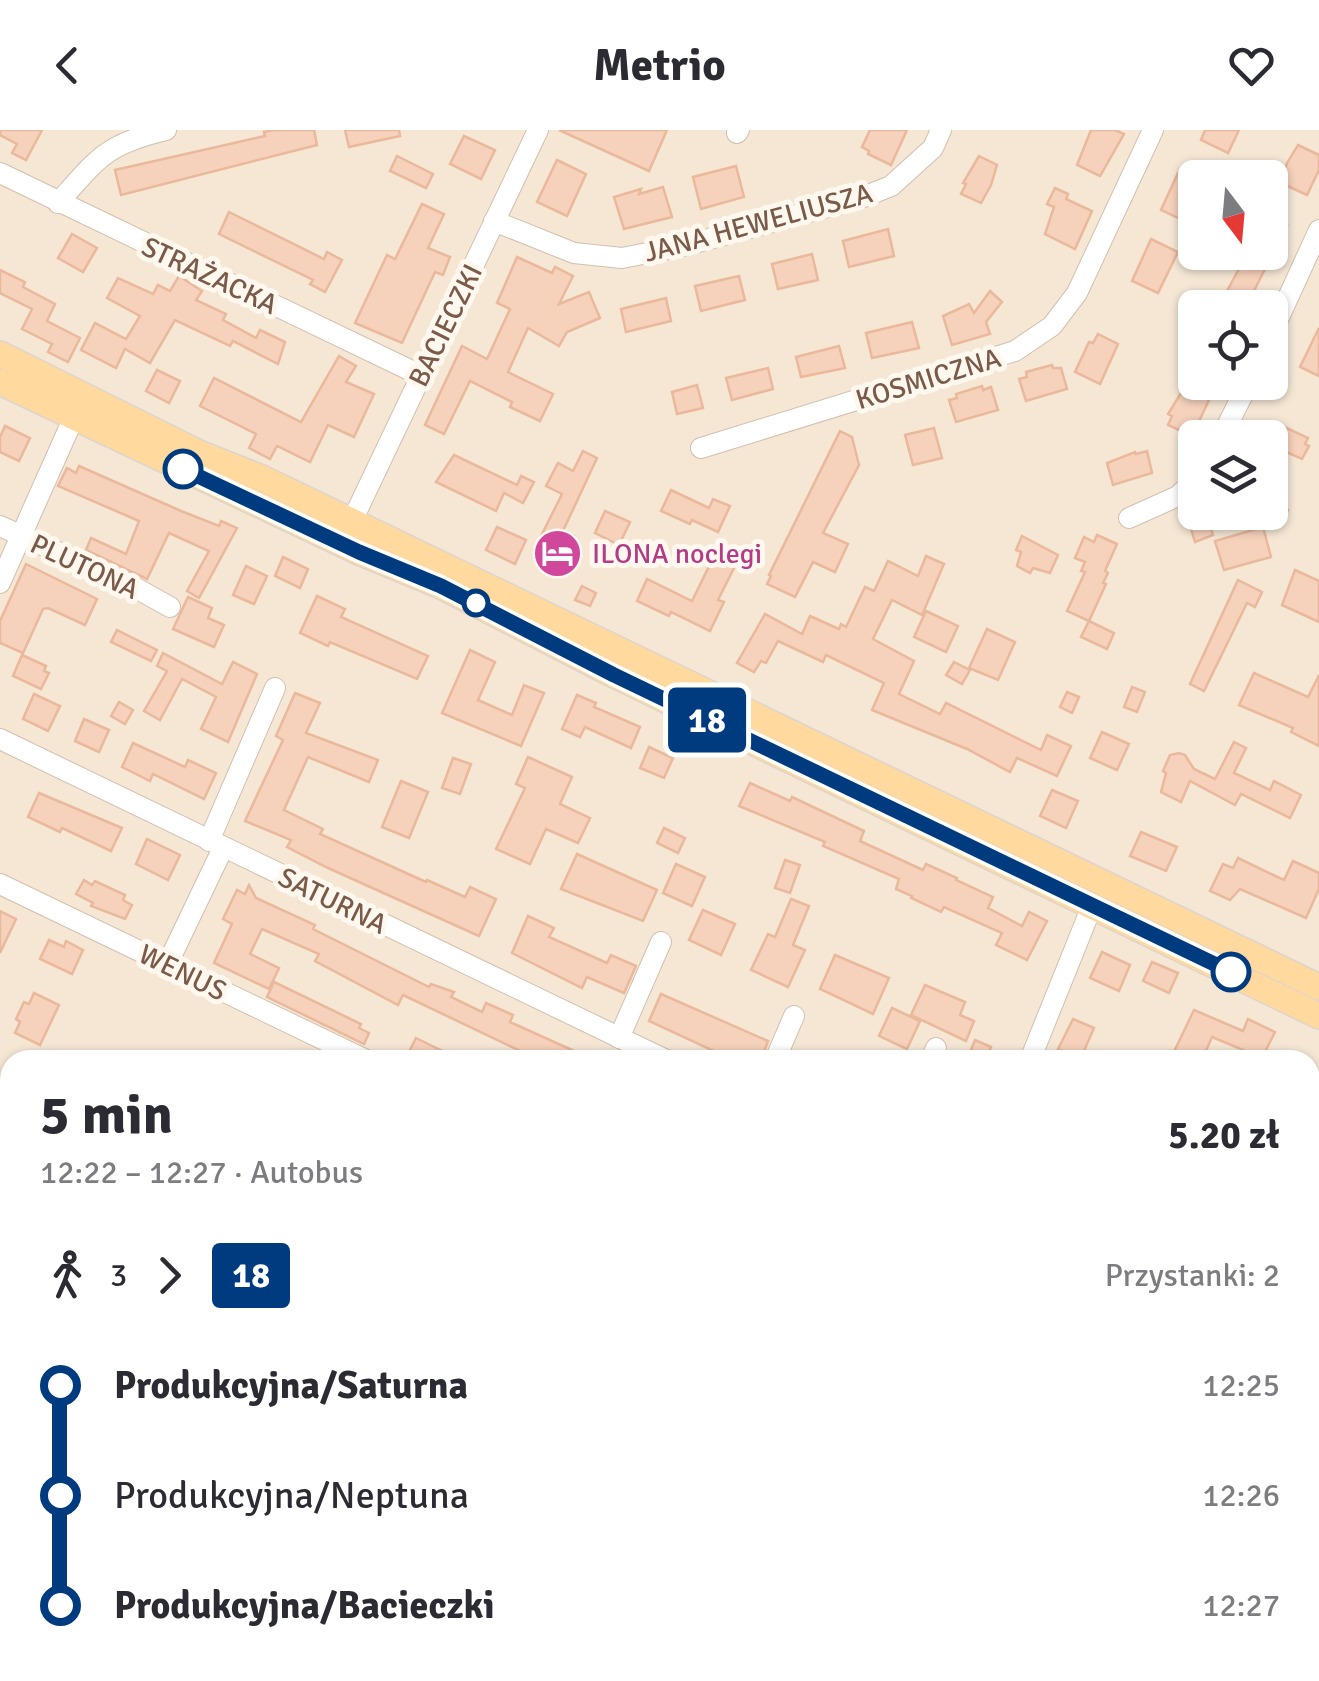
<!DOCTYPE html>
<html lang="pl">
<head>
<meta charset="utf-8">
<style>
  body { margin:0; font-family:Signika,sans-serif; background:#f2f2f3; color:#2b2b33; height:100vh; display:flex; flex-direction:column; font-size:38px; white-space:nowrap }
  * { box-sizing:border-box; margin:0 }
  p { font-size:32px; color:#7c7c81 }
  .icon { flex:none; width:55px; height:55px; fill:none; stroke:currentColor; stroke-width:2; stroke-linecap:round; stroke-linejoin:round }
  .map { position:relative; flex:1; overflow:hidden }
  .details { position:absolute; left:0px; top:920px; width:1320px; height:632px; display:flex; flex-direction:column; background:#fff; border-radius:30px 30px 0 0; box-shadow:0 2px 8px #0004 }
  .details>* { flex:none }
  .badge { padding:0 20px; border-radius:8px; font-size:35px; line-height:65px }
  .needle { width:65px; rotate:164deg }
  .buttons { position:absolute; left:1178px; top:30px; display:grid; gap:20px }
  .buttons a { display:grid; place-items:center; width:110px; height:110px; border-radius:15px; background:#fff; box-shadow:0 2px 8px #0004; font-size:50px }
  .map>.badge { position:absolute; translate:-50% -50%; box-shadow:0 0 0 5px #fff }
  .legs { display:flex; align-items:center; gap:15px; height:110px; padding:0 40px; font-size:32px }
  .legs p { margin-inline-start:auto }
  .headline { display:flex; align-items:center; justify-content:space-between; height:170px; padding:0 40px }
  h1 { font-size:55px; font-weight:700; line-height:75px }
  ul { padding:0 40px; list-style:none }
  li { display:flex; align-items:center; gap:35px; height:110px; font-size:38px }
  li i { display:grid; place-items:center; width:15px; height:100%; margin:0 12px; background:currentColor }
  li i::after { content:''; width:25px; height:25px; margin:-12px; border:8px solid; border-radius:50%; background:#fff }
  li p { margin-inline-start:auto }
  li:first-child i { background:linear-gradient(#0000 50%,currentColor 0) }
  li:last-child i { background:linear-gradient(currentColor 50%,#0000 0) }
  header { display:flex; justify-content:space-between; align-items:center; height:130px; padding:0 40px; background:#fff; font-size:45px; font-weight:700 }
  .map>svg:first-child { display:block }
</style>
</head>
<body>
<header><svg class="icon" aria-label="back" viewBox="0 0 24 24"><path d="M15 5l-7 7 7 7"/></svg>Metrio<svg class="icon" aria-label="heart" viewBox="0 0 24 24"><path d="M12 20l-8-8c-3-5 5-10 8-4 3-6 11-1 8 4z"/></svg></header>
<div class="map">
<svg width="1319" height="1551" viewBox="0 0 1319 1551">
  <rect width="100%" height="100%" fill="#fef5e7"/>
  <path fill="#f6e7d5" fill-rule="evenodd" d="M0,0H1319V1119L1310,1120V930H10V1308L0,1300ZM1195,48H1270V122H1195ZM1195,178H1270V252H1195ZM1195,308H1270V382H1195Z"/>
  <path fill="#eee7e1" d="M650,1542H828L829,1543L810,1551H647Z"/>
  <g fill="#d5edc4">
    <path d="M1319,1196V1289L1310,1297V1204Z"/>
    <path d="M0,1300L10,1308V1542L650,1543L647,1551H0Z"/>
    <path d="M1319,1423V1497L1310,1503V1431Z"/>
    <path d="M829,1542L987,1543L975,1551H810Z"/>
    <path d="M1162,1543L1245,1542L1242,1551H1151Z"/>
  </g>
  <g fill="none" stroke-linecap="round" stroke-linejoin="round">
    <g stroke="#9fd4dc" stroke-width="5">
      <path d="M1310,1104L1319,1103"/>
      <path d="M1310,1283L1319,1275"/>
      <path d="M0,1466L10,1472"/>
      <path d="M955,1551L967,1542"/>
    </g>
  </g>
  <g fill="#f6d2bc" stroke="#eab89b" stroke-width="2.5">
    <path d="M0,0H42L26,30L12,23L17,14L0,5Z"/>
    <path d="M274,0H314L317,15L121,65L115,40L265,6L264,2Z"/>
    <path d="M345,0H399L400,6L349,17Z"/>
    <path d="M559,0H667L649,41Z"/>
    <path d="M870,0H907L891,35L868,24L869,21L862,17Z"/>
    <path d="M1091,0H1115L1124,4L1100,46L1077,35Z"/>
    <path d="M1205,0H1239L1228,23L1201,10Z"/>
    <path d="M464,6L495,20L481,49L450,34Z"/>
    <path d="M1298,15L1319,25V40L1307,65L1281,53L1287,33Z"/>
    <path d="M397,26L433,44L426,58L390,41Z"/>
    <path d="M979,26L997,35L991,55L981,73L961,64L966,54L963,53Z"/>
    <path d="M557,30L586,44L567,86L537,72Z"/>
    <path d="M736,36L744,67L701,79L693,47Z"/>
    <path d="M1178,43L1195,51V96L1161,80Z"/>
    <path d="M663,57L672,87L624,99L614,67L641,59L639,64Z"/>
    <path d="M1055,58L1068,64L1066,69L1092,81L1075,119L1045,104L1054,77L1047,74Z"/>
    <path d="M422,74L444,84L428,118L450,127L443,145L435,142L402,213L355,193L387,125L395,129Z"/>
    <path d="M229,82L324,129L327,122L342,130L325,162L310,154L313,150L219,104Z"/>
    <path d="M1270,86L1287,95L1253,163L1261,167L1256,178H1218L1248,122H1270Z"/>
    <path d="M888,99L894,126L849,137L843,111Z"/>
    <path d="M72,104L97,118L83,142L58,128Z"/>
    <path d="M1151,109L1178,122L1158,163L1132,151Z"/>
    <path d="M812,124L818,150L778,159L772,134Z"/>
    <path d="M517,127L552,143L555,137L573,146L559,174L589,162L600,188L567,202L559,216L528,198L508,242L553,264L540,291L510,277L512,272L470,251L444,304L425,295L462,216L487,229L510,179L497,173Z"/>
    <path d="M0,140L25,152L23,157L55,174L47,191L80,208L68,232L48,222L52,214L22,199L32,179L0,163Z"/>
    <path d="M179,146L202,161L196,170L226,184L223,190L256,208L260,200L285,212L278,234L233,211L230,216L175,190L150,233L125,219L116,238L81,220L95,193L126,209L140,186L107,168L118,148L153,164L158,155L170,161Z"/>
    <path d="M739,146L745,170L701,181L695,156Z"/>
    <path d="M990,161L1002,172L986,192L990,204L952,215L943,186L969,174L974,183Z"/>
    <path d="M666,168L671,191L626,202L621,179Z"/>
    <path d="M912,192L919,218L872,228L866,203Z"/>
    <path d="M1319,198V246L1300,237Z"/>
    <path d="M1098,204L1118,214L1100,254L1075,242L1089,212L1093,213Z"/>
    <path d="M839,216L845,238L801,247L796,227Z"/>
    <path d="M339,226L356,236L346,252L374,264L354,307L328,295L310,332L277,316L270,329L249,318L256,304L200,276L214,248L301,292Z"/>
    <path d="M1052,235L1053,238H1061L1067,259L1026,271L1019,249L1027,247L1026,242Z"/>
    <path d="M768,238L773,259L732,270L726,248Z"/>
    <path d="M157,240L180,251L169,273L146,261Z"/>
    <path d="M697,255L703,278L677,284L672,262Z"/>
    <path d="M982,256L983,260L991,257L998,280L956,292L949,270L957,268L956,264Z"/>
    <path d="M1184,258L1209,270L1192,306L1168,295L1172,286L1168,284Z"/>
    <path d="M1274,292L1308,308L1305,314L1309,316L1302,329L1270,315Z"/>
    <path d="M5,296L30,308L19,331L0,322V307Z"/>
    <path d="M934,298L942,328L913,335L905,305Z"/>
    <path d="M840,301L852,307L859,335L823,403L848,414L835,442L813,432L795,467L767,454L771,446L769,445Z"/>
    <path d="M583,321L597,328L563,401L574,406L561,433L534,420L562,364L546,356L558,333L573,341Z"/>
    <path d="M1147,321L1152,343L1113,355L1107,333L1135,322L1136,324Z"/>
    <path d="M454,325L517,355L521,346L534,352L523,373L504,363L496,381L436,352Z"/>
    <path d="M79,336L181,381L219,396L221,391L237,398L199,468L187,461L209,421L169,403L147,449L86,420L91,408L126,424L139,391L58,356L67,338L76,343Z"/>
    <path d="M671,360L709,378L713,369L730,376L718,402L692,390L690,394L661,381Z"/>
    <path d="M1270,371L1288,380L1282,393L1270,388Z"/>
    <path d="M605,381L630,392L619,415L595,403Z"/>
    <path d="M1186,382H1206L1213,405L1195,412Z"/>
    <path d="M497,397L526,410L515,434L486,420Z"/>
    <path d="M1263,397L1271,427L1224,440L1215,411Z"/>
    <path d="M1097,405L1117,414L1105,441L1108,443L1103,453L1106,454L1089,491L1067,481L1085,442L1081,441L1085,432L1075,428L1084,407L1094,412Z"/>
    <path d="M1022,406L1058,425L1050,443L1033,438L1030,443L1017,436L1021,422L1016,420Z"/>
    <path d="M716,422L737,432L718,470L724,472L710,501L671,482L669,486L637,471L647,449L692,471Z"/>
    <path d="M926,426L944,434L922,485L892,470L873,509L914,531L899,564L940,584L946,573L1041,620L1047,605L1071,616L1057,646L1017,628L1010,642L967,619L872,580L884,553L826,525L823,532L778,511L766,533L761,531L754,542L737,533L765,484L802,504L810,486L839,499L841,494L846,497L865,457L874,461L888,431L918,446Z"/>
    <path d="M283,427L308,439L300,458L275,446Z"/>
    <path d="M26,434L97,469L85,495L48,478L43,479L23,523L0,513V491Z"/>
    <path d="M246,436L267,446L254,474L233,465Z"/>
    <path d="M1295,440L1319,451V492L1282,475Z"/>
    <path d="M1238,450L1262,462L1255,477L1247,473L1204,561L1190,554Z"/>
    <path d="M582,456L596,463L590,476L575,470Z"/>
    <path d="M317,466L345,479L341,487L428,526L417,549L330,512L328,516L300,503Z"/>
    <path d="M188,467L212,478L208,488L224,495L214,517L173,499Z"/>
    <path d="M926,481L958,496L946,522L914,507Z"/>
    <path d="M1089,491L1114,503L1107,519L1081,507Z"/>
    <path d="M987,499L1015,512L998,550L969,538Z"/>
    <path d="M117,500L157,520L151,531L111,512Z"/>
    <path d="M470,520L495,532L478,570L512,585L524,555L544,563L521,616L442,583Z"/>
    <path d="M163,523L222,554L233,532L257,544L228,612L201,599L216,567L182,549L160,590L144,581L167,541L157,536Z"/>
    <path d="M22,525L46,536L44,541L49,543L41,559L13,546Z"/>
    <path d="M954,532L970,540L962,554L946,545Z"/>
    <path d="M1254,543L1308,567L1319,545V616L1291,602L1293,598L1239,575Z"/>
    <path d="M1132,557L1145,562L1137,582L1124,577Z"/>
    <path d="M1067,562L1079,567L1072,583L1060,577Z"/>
    <path d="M295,563L320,573L306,603L378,630L369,652L308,627L284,680L323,699L320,704L426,752L427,750L465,767L470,757L496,769L479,806L328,738L287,717L291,710L245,691L283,610L276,606Z"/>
    <path d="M34,564L60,576L48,601L23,589Z"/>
    <path d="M577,565L596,573L594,577L640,597L631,618L585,597L580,607L562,599Z"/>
    <path d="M119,572L133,580L125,594L111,586Z"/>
    <path d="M84,589L109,600L99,622L75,611Z"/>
    <path d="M1102,602L1129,614L1117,640L1090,628Z"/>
    <path d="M1234,612L1246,618L1234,643L1270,660L1274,651L1301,665L1290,688L1241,664L1235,675L1190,651L1181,672L1161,662L1166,643L1163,641L1170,625L1179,623L1185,625L1194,639L1215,649Z"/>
    <path d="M133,613L185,637L188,630L216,643L204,669L153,644L150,651L122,637Z"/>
    <path d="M649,617L673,628L664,648L640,638Z"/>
    <path d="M528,627L572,647L560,674L590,688L578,713L546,699L530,734L496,719L525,658L516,654Z"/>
    <path d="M453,628L471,634L460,664L442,658Z"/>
    <path d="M401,651L428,662L409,708L382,697Z"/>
    <path d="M750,653L790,671L792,667L864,701L860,711L923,740L926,734L957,748L956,750L993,767L988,778L1022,796L1029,782L1047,791L1027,830L996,815L1002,803L944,777L941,782L911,768L912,766L896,759L899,749L823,716L825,712L739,676Z"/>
    <path d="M1052,660L1078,671L1066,698L1040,686Z"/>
    <path d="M39,663L122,698L111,721L62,698L60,702L28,687Z"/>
    <path d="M664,698L685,708L678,723L657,713Z"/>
    <path d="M1141,702L1177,717L1166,741L1130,726Z"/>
    <path d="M147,709L180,725L168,750L136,734Z"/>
    <path d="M577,724L657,760L643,791L561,759Z"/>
    <path d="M1238,728L1284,750L1293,731L1319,743V759L1306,788L1240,759L1230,770L1210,761L1223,734L1233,738Z"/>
    <path d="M785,730L800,735L790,763L775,758Z"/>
    <path d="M676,734L705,747L692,776L663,763Z"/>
    <path d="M84,750L92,755L95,751L125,765L123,770L132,775L125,789L91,776L93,773L76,764Z"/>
    <path d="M249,755L256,768L315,795L313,799L429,857L431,854L454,862L451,867L482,882L486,873L513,885L510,892L594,930H539L403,865L398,875L315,831L319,824L262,799L250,824L279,838L269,859L214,833L232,794L223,789L237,760L245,764Z"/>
    <path d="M791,769L809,776L793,815L805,820L788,857L751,840L768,804L775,807Z"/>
    <path d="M703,780L735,794L721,825L689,810Z"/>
    <path d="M0,781L16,789L0,823Z"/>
    <path d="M528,786L554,798L549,807L607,833L611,825L636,836L624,863L587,847L582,858L512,823Z"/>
    <path d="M49,810L64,817L66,811L83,820L72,844L40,829Z"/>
    <path d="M1102,822L1130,835L1119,861L1090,848Z"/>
    <path d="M835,825L889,848L873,884L820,859Z"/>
    <path d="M1152,832L1178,843L1169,863L1143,851Z"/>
    <path d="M274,852L361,894L359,898L369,903L364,914L267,867Z"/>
    <path d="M925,855L965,872L960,885L974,891L966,911L911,885Z"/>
    <path d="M34,863L59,875L40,915L15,903L20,892L16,889L24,872L29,874Z"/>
    <path d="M661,864L768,911L761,930H733L649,891Z"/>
    <path d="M892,878L920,891L907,919L879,906Z"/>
    <path d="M1194,880L1243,901L1248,889L1275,902L1262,928L1212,907L1202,930H1170Z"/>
    <path d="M1073,889L1094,898L1081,928L1058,919Z"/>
    <path d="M416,908L461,930H405Z"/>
    <path d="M975,910L991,917L986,930H967Z"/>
  </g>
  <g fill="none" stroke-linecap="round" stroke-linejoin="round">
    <defs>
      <g id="minor">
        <path d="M737,3L739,0"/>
        <path d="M0,43L420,245"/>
        <path d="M58,73C98,28 106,14 166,0"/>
        <path d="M494,91L574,123L622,128L683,116L861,68L891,56L933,18L941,0"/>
        <path d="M1270,207L1319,100"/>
        <path d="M1221,308L1249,252"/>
        <path d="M701,318L1015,221L1052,196L1077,163L1153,0"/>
        <path d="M1129,388L1178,366L1195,350"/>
        <path d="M352,391L538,0"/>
        <path d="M0,396L127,453L170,477"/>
        <path d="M0,453L74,287"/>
        <path d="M0,609L666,930"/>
        <path d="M209,711L275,558"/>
        <path d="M0,754L366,930"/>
        <path d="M167,835L223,718"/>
        <path d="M619,908L661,812"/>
        <path d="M775,930L794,886"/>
        <path d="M931,930L936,918"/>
        <path d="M1030,930L1092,776"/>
        <path d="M1310,1083L1319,1082"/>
        <path d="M1310,1128L1319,1127"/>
        <path d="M0,1252L10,1254"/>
        <path d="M0,1306L10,1300"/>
        <path d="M1310,1526L1319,1518"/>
        <path d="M1257,1551V1542"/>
        <path d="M1277,1551L1288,1542"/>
      </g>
      <g id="major">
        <path d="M0,224L201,324L262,348L1319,857"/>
        <path d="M0,252L359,422L441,456L614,545L1319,886"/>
        <path d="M1310,1414L1319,1407"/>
      </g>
      <g id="highway">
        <path d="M1310,1309L1319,1302"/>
        <path d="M1310,1343L1319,1336"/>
        <path d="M1310,1380L1319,1372"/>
        <path d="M994,1551L1006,1542"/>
        <path d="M1036,1551L1049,1542"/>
        <path d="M1081,1551L1094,1542"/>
        <path d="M1123,1551L1136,1542"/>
      </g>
    </defs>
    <use href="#minor" stroke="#d4beae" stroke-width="22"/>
    <use href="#major" stroke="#dcd4d0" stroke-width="28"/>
    <use href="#highway" stroke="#dcd4d0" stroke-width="30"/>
    <use href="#minor" stroke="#fff" stroke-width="20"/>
    <use href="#major" stroke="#ffd99d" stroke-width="25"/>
    <use href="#highway" stroke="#fcb299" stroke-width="28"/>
  </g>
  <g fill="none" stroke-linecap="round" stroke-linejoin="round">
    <defs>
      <path id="line-1" d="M183,339L359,422L441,456L614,545L1231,842"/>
    </defs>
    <use href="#line-1" stroke="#fff" stroke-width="22"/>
    <use href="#line-1" stroke="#003b80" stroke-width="15"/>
  </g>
  <defs>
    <symbol id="hotel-disc" viewBox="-11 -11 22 22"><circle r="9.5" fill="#d1479c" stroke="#fff8ef"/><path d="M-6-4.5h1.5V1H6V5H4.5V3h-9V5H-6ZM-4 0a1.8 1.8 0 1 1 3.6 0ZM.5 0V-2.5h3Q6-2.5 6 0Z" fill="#fff"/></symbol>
  </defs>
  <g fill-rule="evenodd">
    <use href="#hotel-disc" x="530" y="396" width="55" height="55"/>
  </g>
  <g fill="#fff" stroke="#003b80" stroke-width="5">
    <circle cx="183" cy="339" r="18"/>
    <circle cx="476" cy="473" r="12"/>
    <circle cx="1231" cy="842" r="18"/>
  </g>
  <g text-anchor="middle" stroke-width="10" stroke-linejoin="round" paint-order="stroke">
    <g font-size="28" fill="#7a5a49" stroke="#fff8ef">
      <text transform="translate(758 92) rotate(-15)" y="10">JANA HEWELIUSZA</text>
      <text transform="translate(210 145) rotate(25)" y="10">STRAŻACKA</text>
      <text transform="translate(445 195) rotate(-64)" y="10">BACIECZKI</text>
      <text transform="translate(928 248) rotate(-17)" y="10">KOSMICZNA</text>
      <text transform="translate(85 436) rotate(25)" y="10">PLUTONA</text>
      <text transform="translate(333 770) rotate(26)" y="10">SATURNA</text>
      <text transform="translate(183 842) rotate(26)" y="10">WENUS</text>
    </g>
    <g font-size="28" fill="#b23c85" stroke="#fff8ef" text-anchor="start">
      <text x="592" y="433">ILONA noclegi</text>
    </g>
  </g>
</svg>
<div class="buttons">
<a><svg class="needle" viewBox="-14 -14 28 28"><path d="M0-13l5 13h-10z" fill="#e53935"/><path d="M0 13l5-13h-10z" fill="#7c7c81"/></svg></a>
<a><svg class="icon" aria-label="locate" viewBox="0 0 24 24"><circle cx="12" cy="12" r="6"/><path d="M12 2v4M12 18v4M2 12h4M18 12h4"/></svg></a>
<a><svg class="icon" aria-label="layers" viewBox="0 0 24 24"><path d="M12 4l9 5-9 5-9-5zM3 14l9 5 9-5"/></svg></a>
</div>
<b class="badge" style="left:707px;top:590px;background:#003b80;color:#fff">18</b>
<section class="details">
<div class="headline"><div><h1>5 min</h1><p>12:22 – 12:27 · Autobus</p></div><b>5.20 zł</b></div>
<div class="legs"><svg class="icon" aria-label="walk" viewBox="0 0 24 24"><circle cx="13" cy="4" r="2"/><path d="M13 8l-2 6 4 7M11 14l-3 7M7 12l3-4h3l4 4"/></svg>3<svg class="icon" aria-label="forward" viewBox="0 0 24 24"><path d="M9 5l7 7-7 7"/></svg><b class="badge" style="background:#003b80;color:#fff">18</b><p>Przystanki: 2</p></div>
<ul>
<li><i style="color:#003b80"></i><b>Produkcyjna/Saturna</b><p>12:25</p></li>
<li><i style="color:#003b80"></i><span>Produkcyjna/Neptuna</span><p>12:26</p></li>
<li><i style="color:#003b80"></i><b>Produkcyjna/Bacieczki</b><p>12:27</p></li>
</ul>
</section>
</div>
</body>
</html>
